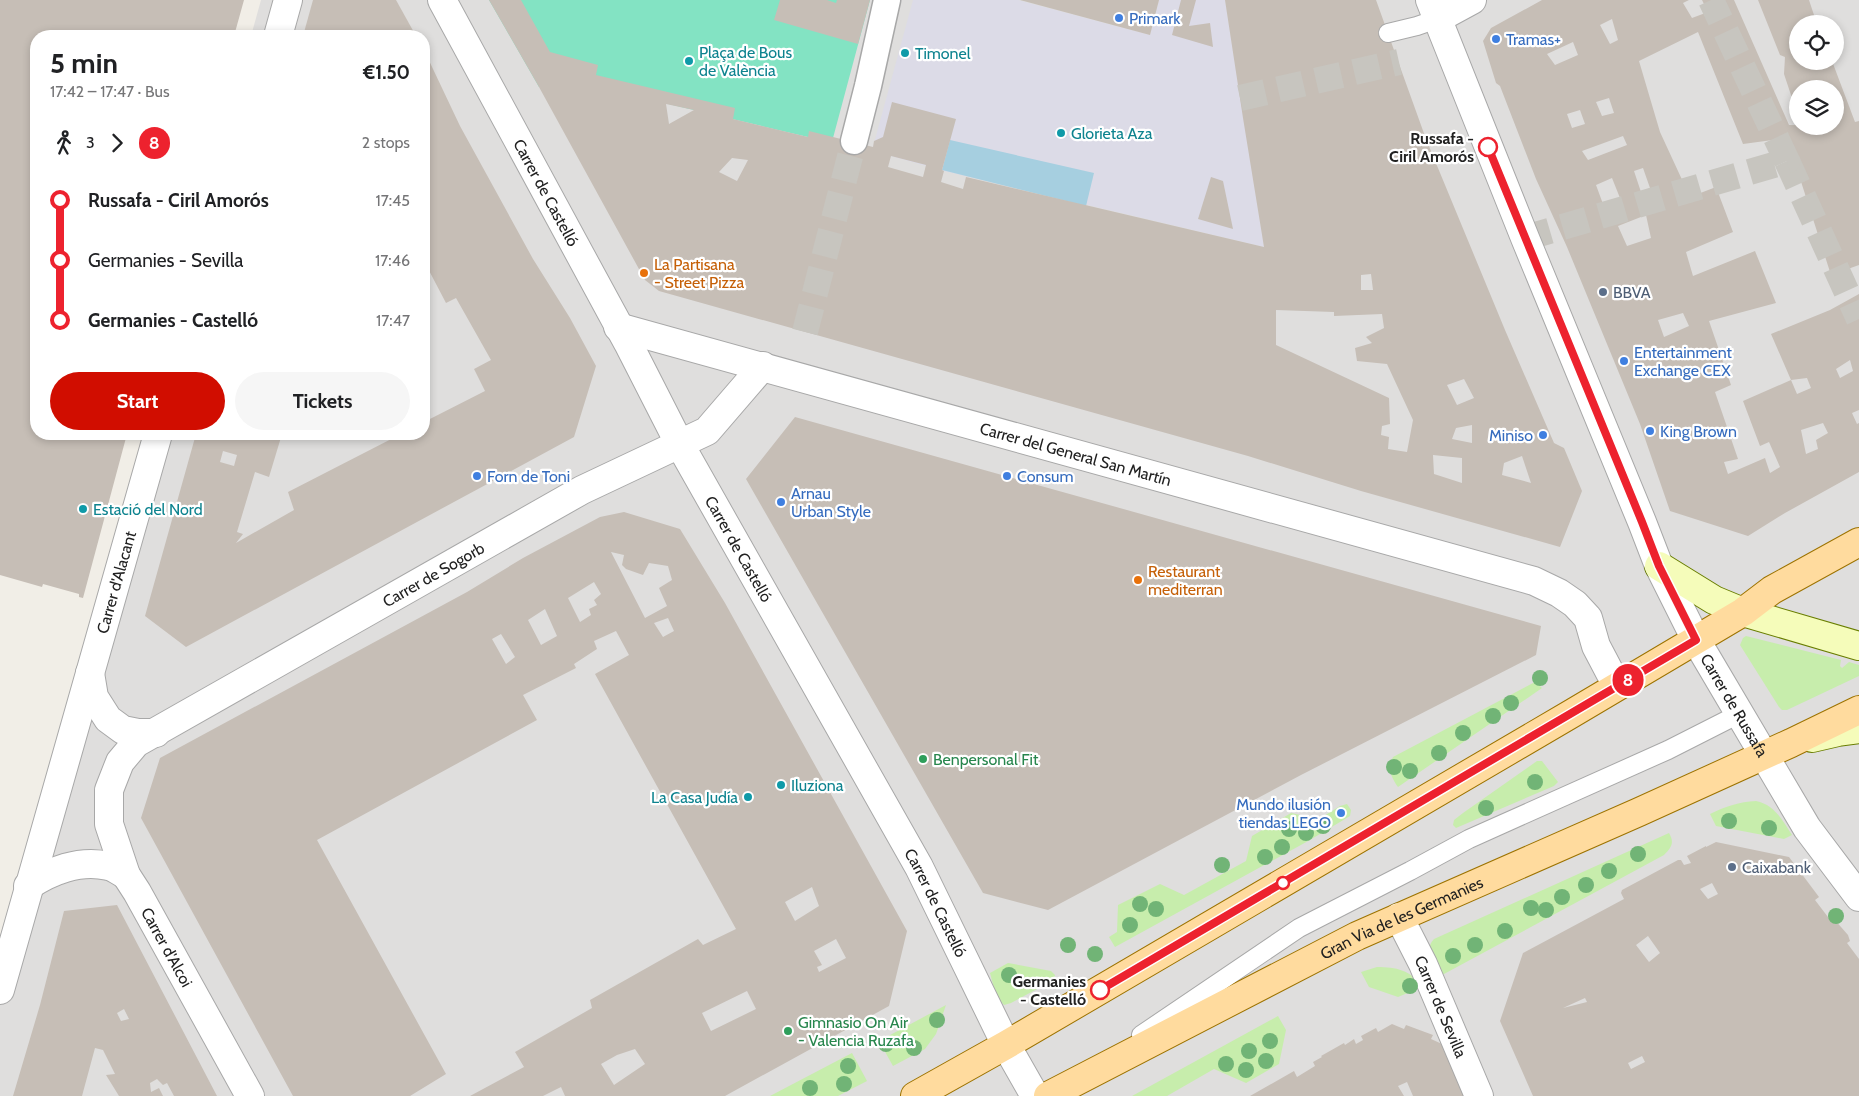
<!DOCTYPE html>
<html lang="en">
<head>
<meta charset="utf-8">
<style>
  body { margin:0; font-family:Cabin,sans-serif; background:#f6f6f6; color:#202124; height:100vh; display:flex; flex-direction:column; font-size:19px; white-space:nowrap }
  * { box-sizing:border-box; margin:0 }
  p { font-size:16px; color:#757577 }
  .icon { flex:none; width:28px; height:28px; fill:none; stroke:currentColor; stroke-width:2; stroke-linecap:round; stroke-linejoin:round }
  .map { position:relative; flex:1; overflow:hidden }
  .sheet { position:absolute; left:30px; top:30px; width:400px; height:410px; display:flex; flex-direction:column; background:#fff; border-radius:20px; box-shadow:0 2px 8px #0003 }
  .sheet>* { flex:none }
  .badge { padding:0 10px; border-radius:16px; font-size:18px; line-height:32px }
  .buttons { position:absolute; left:1789px; top:15px; display:grid; gap:10px }
  .buttons a { display:grid; place-items:center; width:55px; height:55px; border-radius:50%; background:#fff; box-shadow:0 2px 8px #0003; font-size:25px }
  .map>.badge { position:absolute; translate:-50% -50%; box-shadow:0 0 0 2px #fff }
  .legs { display:flex; align-items:center; gap:8px; height:55px; padding:0 20px; font-size:16px }
  .legs p { margin-inline-start:auto }
  .overview { display:flex; align-items:center; justify-content:space-between; height:85px; padding:0 20px }
  h1 { font-size:28px; font-weight:800; line-height:38px }
  .cta { display:flex; gap:10px; margin-top:auto; padding:10px 20px }
  .cta a { flex:1; height:58px; border-radius:30px; background:#d10d00; color:#fff; font-size:20px; font-weight:800; line-height:58px; text-align:center }
  .cta a+a { background:#f6f6f6; color:#202124 }
  ul { padding:0 20px; list-style:none }
  li { display:flex; align-items:center; gap:18px; height:60px; font-size:19px }
  li i { display:grid; place-items:center; width:8px; height:100%; margin:0 6px; background:currentColor }
  li i::after { content:''; width:12px; height:12px; margin:-6px; border:4px solid; border-radius:50%; background:#fff }
  li p { margin-inline-start:auto }
  li:first-child i { background:linear-gradient(#0000 50%,currentColor 0) }
  li:last-child i { background:linear-gradient(currentColor 50%,#0000 0) }
  .map>svg:first-child { display:block }
</style>
</head>
<body>
<div class="map">
<svg width="1859" height="1096" viewBox="0 0 1859 1096">
  <rect width="100%" height="100%" fill="#f1eee7"/>
  <path fill="#dfdedd" fill-rule="evenodd" d="M261,0H1859V1096H0V936L83,655L143,434H424V36H251ZM1798,24H1835V61H1798ZM1798,89H1835V126H1798Z"/>
  <g fill="#c7edac">
    <path d="M1746,636L1841,660L1840,666L1842,668L1849,662L1859,665V676L1787,710H1782L1779,707L1740,645L1743,638Z"/>
    <path d="M1535,682L1542,688L1398,787C1391,777 1387,768 1393,757Z"/>
    <path d="M1537,761H1542L1558,782L1554,786L1456,828L1453,825L1454,820L1463,813Z"/>
    <path d="M1756,801C1775,805 1782,820 1792,835L1784,839L1716,826L1710,814C1726,806 1739,802 1756,801Z"/>
    <path d="M1347,804L1351,810L1350,816L1310,840L1115,947L1109,937L1117,932L1118,905L1160,884L1184,895L1246,861L1252,836L1291,813L1319,819L1340,806Z"/>
    <path d="M1669,833C1675,843 1671,848 1664,855L1444,974L1440,975C1435,964 1423,950 1434,939Z"/>
    <path d="M1008,963L1051,971L1055,975L1054,980L1011,1003L1004,1005L996,996L990,973Z"/>
    <path d="M1377,967C1396,967 1411,970 1422,987L1398,997L1369,987L1361,972Z"/>
    <path d="M946,1005L936,1034L925,1049L893,1066L879,1041Z"/>
    <path d="M1278,1016L1286,1030L1279,1064L1246,1083L1214,1069L1167,1096H1132Z"/>
    <path d="M852,1053L867,1081L838,1096H770Z"/>
  </g>
  <path fill="#83e3c3" d="M489,0H870L833,138L808,137L592,86L539,87Z"/>
  <path fill="#dcdbe7" d="M913,0H1018L1150,35L1159,0H1225L1264,247L944,171L891,156L892,154L873,147Z"/>
  <path fill="#a6cfe0" d="M950,140L1094,173L1086,206L942,170Z"/>
  <g fill="#c6beb6" fill-rule="evenodd">
    <path d="M0,0H244L234,36H36V434H127L83,598L79,597V594L43,584L42,587L0,575Z"/>
    <path d="M313,0H396L416,36H303Z"/>
    <path d="M489,0H521L550,52L598,65L596,75L735,108L733,119L808,137L809,131L873,147L874,141L883,137L892,102L956,119L942,170L944,171L941,182L963,189L966,177L1264,247L1243,118L1225,0H1376L1426,139L1505,330L1554,443L1564,448L1582,491L1560,547L1361,491L1248,456L659,291L645,280L539,87ZM666,104L694,110L669,124ZM891,156L926,165L923,177L888,167ZM732,158L748,160L737,181L719,172ZM1371,274L1373,290H1361V275ZM1276,310L1334,312V316L1382,314L1384,328L1366,337L1372,343L1355,348L1357,361L1387,364L1413,420L1407,452L1388,449L1389,437L1381,435L1382,426L1390,424L1389,398L1276,345ZM1464,379L1474,398L1457,405L1447,385ZM1472,425V443L1452,439L1456,428ZM1433,455L1462,458V483L1434,474ZM1522,456L1531,483L1502,475L1504,463Z"/>
    <path d="M780,0H827L836,3L837,0H870L858,44L774,20Z"/>
    <path d="M1020,0H1159L1150,35Z"/>
    <path d="M1181,0H1196L1189,26L1210,23L1213,47L1172,35Z"/>
    <path d="M1542,0H1689L1683,3L1692,18L1708,12L1702,0H1734L1789,125L1835,126V89H1798L1797,113L1784,74L1785,57L1780,55L1758,0H1809L1817,24H1798V61H1832L1855,122L1859,121V265L1831,275L1787,138L1743,144L1698,32L1639,61L1660,132L1690,197L1716,187L1733,232L1686,252L1693,276L1755,251L1776,303L1709,321L1731,385L1715,392L1738,459L1724,462L1728,474L1765,458L1770,473L1780,467L1769,442L1760,446L1743,401L1791,380L1797,394L1811,388L1807,378L1791,380L1771,334L1830,310L1859,294V410L1852,413L1857,424L1859,423V472L1785,513L1748,536L1670,511L1640,424L1567,247L1536,179L1500,86L1496,83L1483,41L1491,28ZM1612,19L1618,40L1610,44L1600,25ZM1573,42L1578,55L1555,65L1547,54ZM1609,98L1614,113L1602,116L1596,102ZM1580,110L1585,124L1572,128L1567,114ZM1623,136L1627,145L1588,160L1582,151ZM1643,168L1650,188L1641,192L1634,171ZM1612,178L1620,198L1603,204L1596,185ZM1646,215L1651,238L1627,246L1618,226ZM1683,313L1689,326L1664,337L1658,320ZM1850,360L1853,371L1840,378L1836,369ZM1823,423L1828,433L1816,440L1818,449L1806,454L1801,430Z"/>
    <path d="M424,50L460,126L533,259L570,318L596,366L574,437L186,647L145,616L196,434H282L269,477L255,472L237,532L243,534L236,543L294,510L288,492L401,434H424V422L485,391L474,369L491,360L456,298L446,303L424,261ZM223,451L237,455L234,466L220,462Z"/>
    <path d="M1211,177L1223,181L1233,229L1198,219Z"/>
    <path d="M795,417L1541,626L1536,655L1301,775L1048,910L983,893L746,479Z"/>
    <path d="M624,512L680,529L725,603L907,931L889,1006L725,1096H565L561,1087L543,1096H470L524,1067L515,1052L592,1008L590,1000L698,939L703,945L736,929L595,674L629,655L616,631L594,641L597,649L574,664L576,668L523,695L537,720L317,840L446,1074L410,1096H293L141,818L160,758L467,592L523,558L600,517ZM611,552L624,555L622,565L626,569L643,575L649,563L668,566L672,580L659,588L667,606L645,618ZM594,582L601,594L594,600L597,605L589,609L591,615L580,622L568,598ZM545,609L557,636L541,645L528,620ZM668,618L674,631L663,637L654,623ZM501,634L515,657L506,664L492,639ZM812,887L819,906L795,921L785,902ZM836,939L846,958L819,972L817,967L822,965L814,951ZM747,991L756,1009L711,1031L702,1013ZM635,1049L645,1064L614,1085L601,1064L617,1055Z"/>
    <path d="M1716,842L1789,857L1819,897L1815,900L1831,921L1834,919L1848,935L1850,941L1847,943L1859,959V1096H1533L1500,1021L1523,953L1624,899L1621,893L1622,890L1678,860H1681L1684,865L1691,863L1687,856L1706,846V847ZM1712,883L1718,894L1708,899L1700,889ZM1648,936L1660,953L1649,962L1636,945ZM1585,998L1587,1002L1563,1008ZM1642,1056L1645,1062L1631,1069L1628,1063Z"/>
    <path d="M117,905L217,1096H174L167,1083L163,1085L157,1079L150,1083L151,1092L159,1088L163,1096H119L106,1075L115,1074L103,1050L95,1048L82,1096H13L40,1005L64,911ZM124,1009L129,1019L121,1021L117,1013Z"/>
    <path d="M1392,1024L1404,1029L1406,1025L1433,1035L1431,1039L1442,1044L1470,1096H1413L1407,1082L1398,1086L1404,1096H1250L1294,1071L1297,1077L1315,1066L1313,1062L1322,1057L1321,1056L1344,1043L1345,1045L1354,1039L1356,1044L1363,1040L1361,1036L1376,1028L1378,1032Z"/>
  </g>
  <g fill="none" stroke-linecap="round" stroke-linejoin="round">
    <g stroke="#c7c5bf" stroke-width="26" stroke-dasharray="26 13" stroke-linecap="butt">
      <path d="M1240,98L1399,62"/>
      <path d="M1787,161L1859,319"/>
      <path d="M1525,238L1787,161L1711,0"/>
      <path d="M805,332L854,141"/>
    </g>
    <defs>
      <g id="service">
        <path d="M1388,33L1417,26L1437,19"/>
        <path d="M1141,1035L1299,928L1410,871L1469,839L1668,750L1739,714"/>
      </g>
      <path id="pedestrian" d="M854,141L868,86L887,0"/>
      <g id="minor">
        <path id="s1" d="M442,0L628,343L679,443L919,867L1006,1045L1035,1096"/>
        <path d="M1437,19L1472,0"/>
        <path d="M278,36L288,0"/>
        <path id="s2" d="M618,327L1534,581L1559,593L1575,604L1588,618L1596,646L1617,686"/>
        <path d="M90,673L94,697L108,719L123,730L138,733H156"/>
        <path d="M28,886C50,871 80,859 108,866C114,867 120,872 126,875"/>
        <path id="s3" d="M1399,917L1423,964L1479,1096"/>
        <path id="s4" d="M0,990L158,434"/>
        <path id="s5" d="M250,1096L137,892L126,875L109,824V790L120,762L136,743L582,490L707,431L763,366"/>
      </g>
      <g id="tertiary">
        <path id="s6" d="M1430,0L1525,238L1642,522L1659,566L1696,640L1807,828L1859,897"/>
      </g>
      <g id="secondary">
        <path d="M1659,566L1714,600L1743,612L1859,646"/>
        <path d="M1812,738L1838,732L1859,729"/>
      </g>
      <g id="primary">
        <path d="M915,1096L1006,1045L1571,714L1743,612L1772,590L1859,542"/>
        <path id="s7" d="M1048,1096L1357,936L1639,812L1791,743L1859,710"/>
      </g>
    </defs>
    <use href="#service" stroke="#a8a8a8" stroke-width="20"/>
    <use href="#pedestrian" stroke="#a8a8a8" stroke-width="29"/>
    <use href="#minor" stroke="#a8a8a8" stroke-width="30"/>
    <use href="#tertiary" stroke="#a8a8a8" stroke-width="30"/>
    <use href="#secondary" stroke="#697e01" stroke-width="30"/>
    <use href="#primary" stroke="#9d7300" stroke-width="30"/>
    <use href="#service" stroke="#fff" stroke-width="18"/>
    <use href="#pedestrian" stroke="#fff" stroke-width="26"/>
    <use href="#minor" stroke="#fff" stroke-width="28"/>
    <use href="#tertiary" stroke="#fff" stroke-width="28"/>
    <use href="#secondary" stroke="#f5fcba" stroke-width="28"/>
    <use href="#primary" stroke="#ffdb9e" stroke-width="28"/>
  </g>
  <g fill="#71b476">
    <circle cx="1540" cy="678" r="8"/>
    <circle cx="1511" cy="703" r="8"/>
    <circle cx="1493" cy="716" r="8"/>
    <circle cx="1463" cy="733" r="8"/>
    <circle cx="1439" cy="753" r="8"/>
    <circle cx="1394" cy="767" r="8"/>
    <circle cx="1410" cy="771" r="8"/>
    <circle cx="1535" cy="782" r="8"/>
    <circle cx="1486" cy="808" r="8"/>
    <circle cx="1729" cy="821" r="8"/>
    <circle cx="1323" cy="826" r="8"/>
    <circle cx="1769" cy="828" r="8"/>
    <circle cx="1289" cy="829" r="8"/>
    <circle cx="1306" cy="833" r="8"/>
    <circle cx="1282" cy="847" r="8"/>
    <circle cx="1638" cy="854" r="8"/>
    <circle cx="1265" cy="857" r="8"/>
    <circle cx="1222" cy="865" r="8"/>
    <circle cx="1609" cy="871" r="8"/>
    <circle cx="1586" cy="885" r="8"/>
    <circle cx="1562" cy="897" r="8"/>
    <circle cx="1140" cy="904" r="8"/>
    <circle cx="1531" cy="908" r="8"/>
    <circle cx="1156" cy="909" r="8"/>
    <circle cx="1546" cy="910" r="8"/>
    <circle cx="1836" cy="916" r="8"/>
    <circle cx="1130" cy="925" r="8"/>
    <circle cx="1505" cy="931" r="8"/>
    <circle cx="1068" cy="945" r="8"/>
    <circle cx="1475" cy="945" r="8"/>
    <circle cx="1095" cy="954" r="8"/>
    <circle cx="1453" cy="956" r="8"/>
    <circle cx="1009" cy="975" r="8"/>
    <circle cx="1410" cy="986" r="8"/>
    <circle cx="937" cy="1020" r="8"/>
    <circle cx="1270" cy="1041" r="8"/>
    <circle cx="886" cy="1044" r="8"/>
    <circle cx="914" cy="1048" r="8"/>
    <circle cx="1249" cy="1051" r="8"/>
    <circle cx="1266" cy="1061" r="8"/>
    <circle cx="1226" cy="1064" r="8"/>
    <circle cx="848" cy="1066" r="8"/>
    <circle cx="1246" cy="1070" r="8"/>
    <circle cx="844" cy="1084" r="8"/>
    <circle cx="810" cy="1088" r="8"/>
  </g>
  <g fill="none" stroke-linecap="round" stroke-linejoin="round">
    <defs>
      <path id="line-1" d="M1100,990L1696,640L1659,566L1642,522L1488,147"/>
    </defs>
    <use href="#line-1" stroke="#fff" stroke-width="11"/>
    <use href="#line-1" stroke="#ed222e" stroke-width="8"/>
  </g>
  <g fill="#3f7fe0" stroke="#fff" stroke-width="2">
    <circle cx="1119" cy="18" r="5"/>
    <circle cx="1496" cy="39" r="5"/>
    <circle cx="1624" cy="361" r="5"/>
    <circle cx="1650" cy="431" r="5"/>
    <circle cx="1543" cy="435" r="5"/>
    <circle cx="477" cy="476" r="5"/>
    <circle cx="1007" cy="476" r="5"/>
    <circle cx="781" cy="502" r="5"/>
    <circle cx="1341" cy="813" r="5"/>
  </g>
  <g fill="#0f9aa8" stroke="#fff" stroke-width="2">
    <circle cx="905" cy="53" r="5"/>
    <circle cx="689" cy="61" r="5"/>
    <circle cx="1061" cy="133" r="5"/>
    <circle cx="83" cy="509" r="5"/>
    <circle cx="781" cy="785" r="5"/>
    <circle cx="748" cy="797" r="5"/>
  </g>
  <g fill="#fff" stroke="#ed222e" stroke-width="2.5">
    <circle cx="1488" cy="147" r="9"/>
    <circle cx="1283" cy="883" r="6"/>
    <circle cx="1100" cy="990" r="9"/>
  </g>
  <g fill="#e8710a" stroke="#fff" stroke-width="2">
    <circle cx="644" cy="273" r="5"/>
    <circle cx="1138" cy="580" r="5"/>
  </g>
  <g fill="#5c6f8a" stroke="#fff" stroke-width="2">
    <circle cx="1603" cy="292" r="5"/>
    <circle cx="1732" cy="867" r="5"/>
  </g>
  <g fill="#2e9e5b" stroke="#fff" stroke-width="2">
    <circle cx="923" cy="759" r="5"/>
    <circle cx="788" cy="1031" r="5"/>
  </g>
  <g text-anchor="middle" stroke-width="4.5" stroke-linejoin="round" paint-order="stroke">
    <g font-size="16" fill="#366cbe" stroke="#fff" text-anchor="start">
      <text x="1129" y="24">Primark</text>
      <text x="1506" y="45">Tramas+</text>
      <text x="1634" y="358">Entertainment<tspan x="1634" dy="18">Exchange CEX</tspan></text>
      <text x="1660" y="437">King Brown</text>
      <text x="1533" y="441" text-anchor="end">Miniso</text>
      <text x="487" y="482">Forn de Toni</text>
      <text x="1017" y="482">Consum</text>
      <text x="791" y="499">Arnau<tspan x="791" dy="18">Urban Style</tspan></text>
      <text x="1331" y="810" text-anchor="end">Mundo ilusión<tspan x="1331" dy="18">tiendas LEGO</tspan></text>
    </g>
    <g font-size="16" fill="#0d838f" stroke="#fff" text-anchor="start">
      <text x="699" y="58">Plaça de Bous<tspan x="699" dy="18">de València</tspan></text>
      <text x="915" y="59">Timonel</text>
      <text x="1071" y="139">Glorieta Aza</text>
      <text x="93" y="515">Estació del Nord</text>
      <text x="791" y="791">Iluziona</text>
      <text x="738" y="803" text-anchor="end">La Casa Judía</text>
    </g>
    <g font-size="16" font-weight="bold" fill="#212121" stroke="#fff" text-anchor="end">
      <text x="1474" y="144">Russafa -<tspan x="1474" dy="18">Ciril Amorós</tspan></text>
      <text x="1086" y="987">Germanies<tspan x="1086" dy="18">- Castelló</tspan></text>
    </g>
    <g font-size="16" fill="#212121" stroke="#fff">
      <text dy="6" stroke="none"><textPath href="#s1" startOffset="219">Carrer de Castelló</textPath></text>
      <text dy="6" stroke="none"><textPath href="#s2" startOffset="475">Carrer del General San Martín</textPath></text>
      <text dy="6" stroke="none"><textPath href="#s1" startOffset="624">Carrer de Castelló</textPath></text>
      <text dy="6" stroke="none"><textPath href="#s5" startOffset="738">Carrer de Sogorb</textPath></text>
      <text dy="6" stroke="none"><textPath href="#s4" startOffset="424">Carrer d'Alacant</textPath></text>
      <text dy="6" stroke="none"><textPath href="#s6" startOffset="769">Carrer de Russafa</textPath></text>
      <text dy="6" stroke="none"><textPath href="#s1" startOffset="1029">Carrer de Castelló</textPath></text>
      <text dy="6" stroke="none"><textPath href="#s7" startOffset="396">Gran Via de les Germanies</textPath></text>
      <text transform="translate(167 947) rotate(61)" y="6">Carrer d'Alcoi</text>
      <text dy="6" stroke="none"><textPath href="#s3" startOffset="99">Carrer de Sevilla</textPath></text>
    </g>
    <g font-size="16" fill="#c56008" stroke="#fff" text-anchor="start">
      <text x="654" y="270">La Partisana<tspan x="654" dy="18">- Street Pizza</tspan></text>
      <text x="1148" y="577">Restaurant<tspan x="1148" dy="18">mediterran</tspan></text>
    </g>
    <g font-size="16" fill="#4e5e75" stroke="#fff" text-anchor="start">
      <text x="1613" y="298">BBVA</text>
      <text x="1742" y="873">Caixabank</text>
    </g>
    <g font-size="16" fill="#27864d" stroke="#fff" text-anchor="start">
      <text x="933" y="765">Benpersonal Fit</text>
      <text x="798" y="1028">Gimnasio On Air<tspan x="798" dy="18">- Valencia Ruzafa</tspan></text>
    </g>
  </g>
</svg>
<div class="buttons">
<a><svg class="icon" aria-label="locate" viewBox="0 0 24 24"><circle cx="12" cy="12" r="6"/><path d="M12 2v4M12 18v4M2 12h4M18 12h4"/></svg></a>
<a><svg class="icon" aria-label="layers" viewBox="0 0 24 24"><path d="M12 4l9 5-9 5-9-5zM3 14l9 5 9-5"/></svg></a>
</div>
<b class="badge" style="left:1628px;top:680px;background:#ed222e;color:#fff">8</b>
<section class="sheet">
<div class="overview"><div><h1>5 min</h1><p>17:42 – 17:47 · Bus</p></div><b>€1.50</b></div>
<div class="legs"><svg class="icon" aria-label="walk" viewBox="0 0 24 24"><circle cx="13" cy="4" r="2"/><path d="M13 8l-2 6 4 7M11 14l-3 7M7 12l3-4h3l4 4"/></svg>3<svg class="icon" aria-label="forward" viewBox="0 0 24 24"><path d="M9 5l7 7-7 7"/></svg><b class="badge" style="background:#ed222e;color:#fff">8</b><p>2 stops</p></div>
<ul>
<li><i style="color:#ed222e"></i><b>Russafa - Ciril Amorós</b><p>17:45</p></li>
<li><i style="color:#ed222e"></i><span>Germanies - Sevilla</span><p>17:46</p></li>
<li><i style="color:#ed222e"></i><b>Germanies - Castelló</b><p>17:47</p></li>
</ul>
<div class="cta"><a>Start</a><a>Tickets</a></div>
</section>
</div>
</body>
</html>
